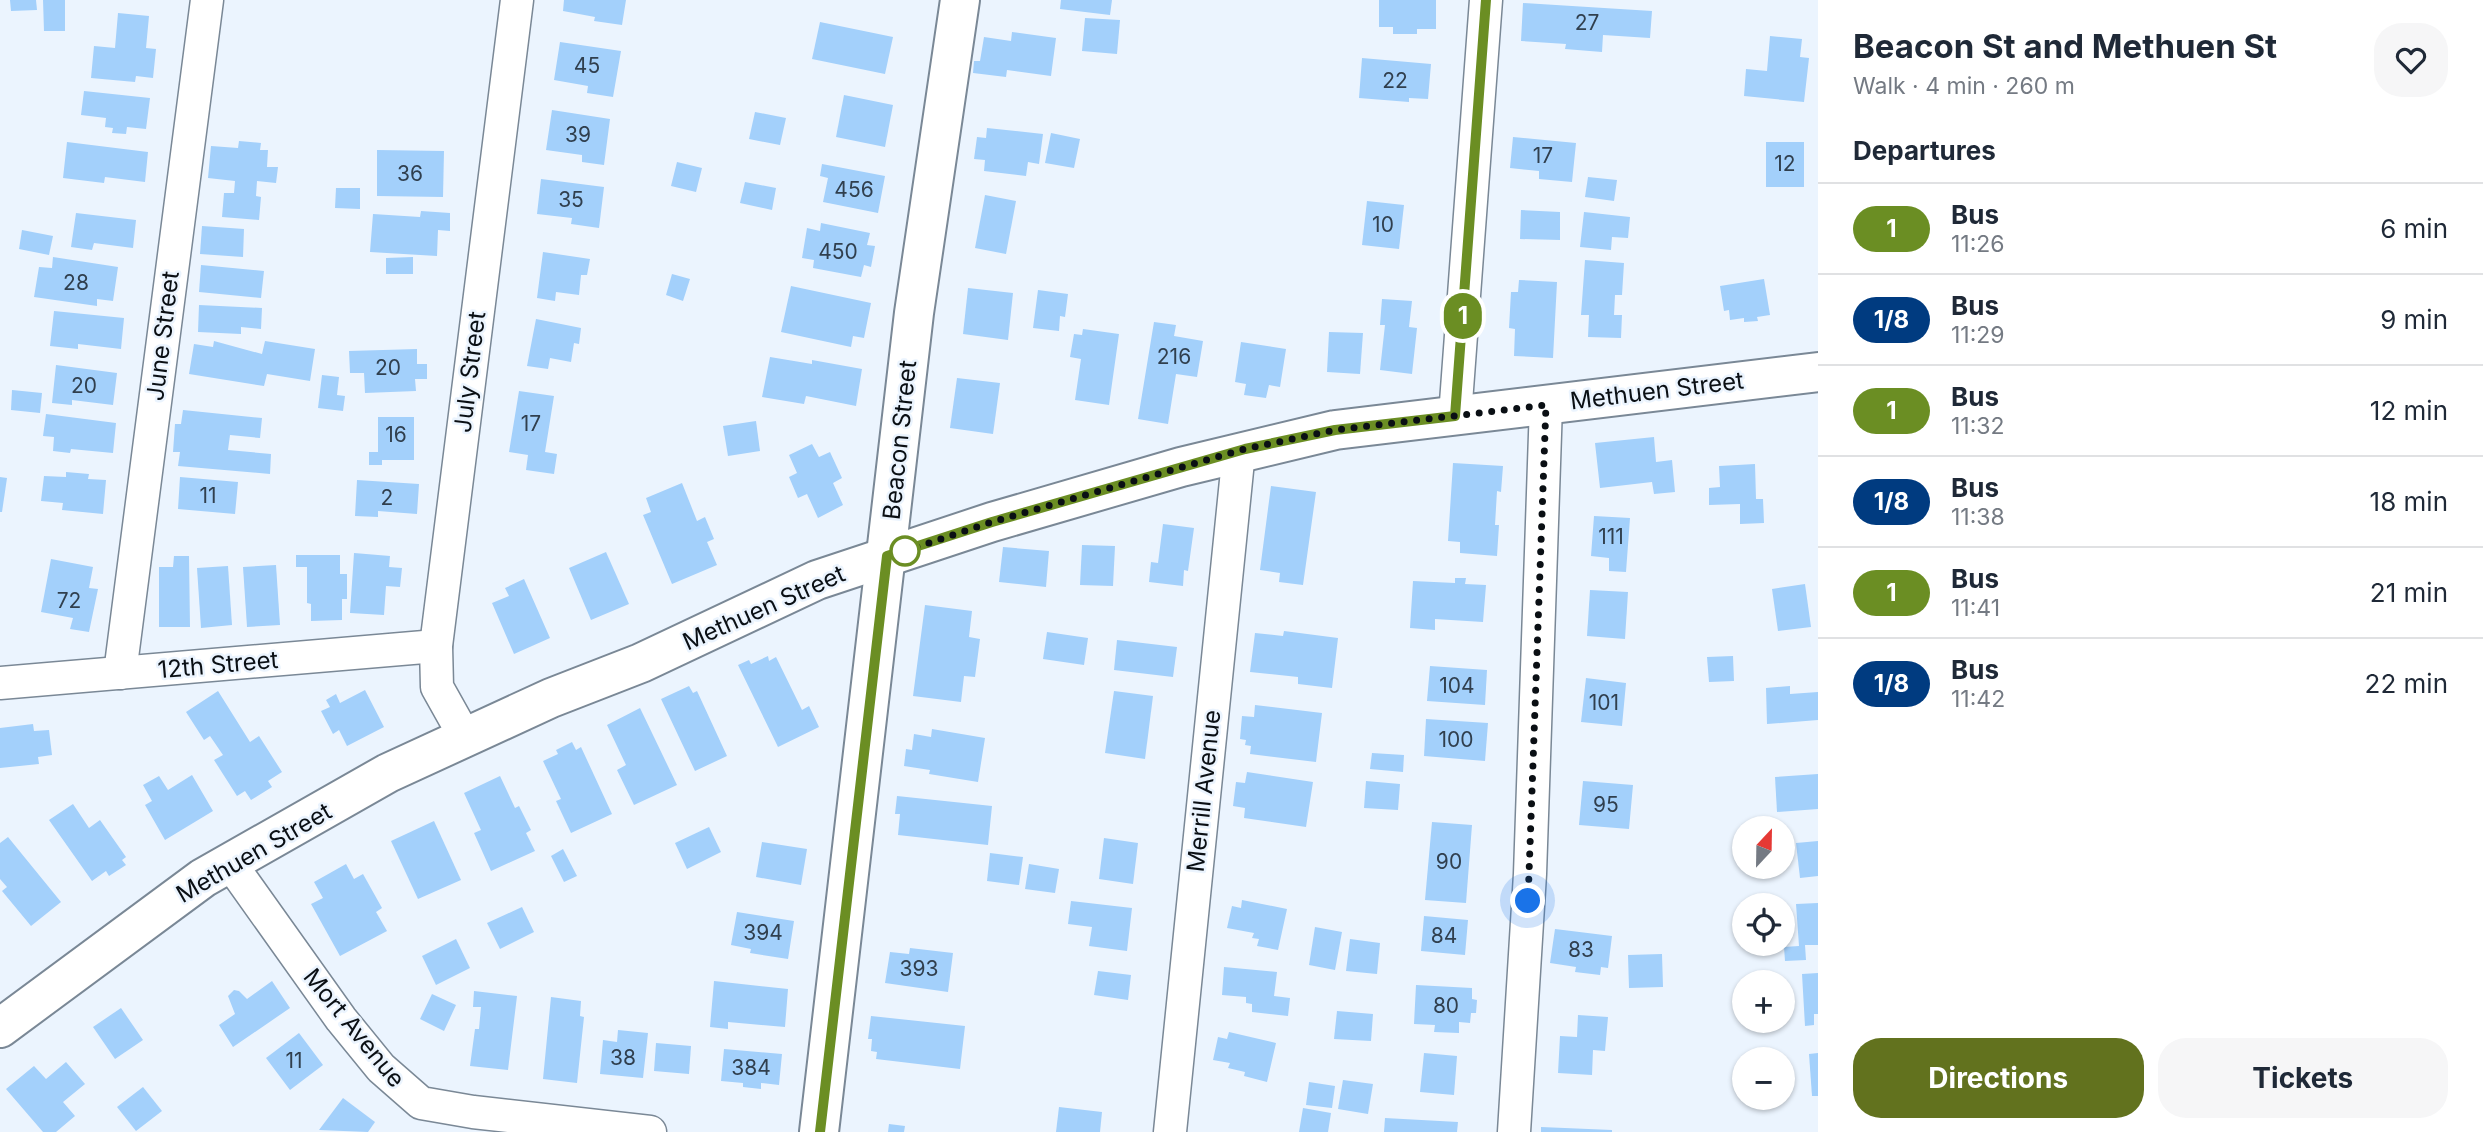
<!DOCTYPE html>
<html lang="en">
<head>
<meta charset="utf-8">
<style>
  body { margin:0; font-family:Inter,sans-serif; background:#f6f6f7; color:#1f2937; height:100vh; display:flex; flex-direction:column; font-size:26px; white-space:nowrap }
  * { box-sizing:border-box; margin:0 }
  p { font-size:23px; color:#747a83 }
  .icon { flex:none; width:38px; height:38px; fill:none; stroke:currentColor; stroke-width:2; stroke-linecap:round; stroke-linejoin:round }
  .map { position:relative; flex:1; overflow:hidden }
  .drawer { display:flex; flex-direction:column; background:#fff; width:665px }
  .drawer>* { flex:none }
  .badge { padding:0 14px; border-radius:23px; font-size:24px; line-height:46px }
  .needle { width:46px; rotate:22deg }
  .controls { position:absolute; left:1732px; top:816px; display:grid; gap:14px }
  .controls a { display:grid; place-items:center; width:63px; height:63px; border-radius:50%; background:#fff; box-shadow:0 2px 5px #0004; font-size:35px }
  .you { position:absolute; width:35px; height:35px; margin:-18px; border:5px solid #fff; border-radius:50%; background:#1a73e8; box-shadow:0 0 0 10px #1a73e833 }
  .map>.badge { position:absolute; translate:-50% -50%; box-shadow:0 0 0 4px #fff }
  h2 { padding:0 35px; font-size:26px; line-height:63px }
  .round { display:grid; place-items:center; flex:none; width:74px; height:74px; border-radius:28px; background:#f6f6f7 }
  .head { display:flex; align-items:center; justify-content:space-between; height:119px; padding:0 35px }
  h1 { font-size:33px; font-weight:700; line-height:52px }
  .primary-button { display:flex; gap:14px; margin-top:auto; padding:14px 35px }
  .primary-button a { flex:1; height:80px; border-radius:28px; background:#62721e; color:#fff; font-size:28px; font-weight:700; line-height:80px; text-align:center }
  .primary-button a+a { background:#f6f6f7; color:#1f2937 }
  ul { padding:0; list-style:none }
  li { display:flex; align-items:center; gap:21px; height:91px; padding:0 35px; border-top:2px solid #e0e1e3 }
  li div { flex:1 }
  li b { display:block; font-size:26px }
  li em { font-style:normal }
  li .badge { min-width:77px; font-weight:700; text-align:center }
  main { display:flex; flex:1; min-height:0 }
  .map>svg:first-child { display:block }
</style>
</head>
<body>
<main>
<div class="map">
<svg width="1818" height="1132" viewBox="0 0 1818 1132">
  <rect width="100%" height="100%" fill="#ebf4fe"/>
  <g fill="#a3d0fb">
    <path d="M10,0H36L37,10L11,11Z"/>
    <path d="M43,0H65V31H44Z"/>
    <path d="M564,0H626L622,25L594,21L595,17L563,11Z"/>
    <path d="M1061,0H1112L1110,15L1060,9Z"/>
    <path d="M1379,0H1436V29H1417V34H1393V27H1379Z"/>
    <path d="M1523,3L1652,11L1650,38L1603,35L1602,52L1565,49L1566,44L1521,41Z"/>
    <path d="M118,13L149,16L146,48L156,49L153,78L136,76L135,82L91,78L94,46L115,48Z"/>
    <path d="M1085,18L1120,20L1117,54L1082,51Z"/>
    <path d="M820,22L893,37L885,74L812,59Z"/>
    <path d="M1012,32L1056,38L1051,76L1007,70L1006,77L973,73L974,61H980L984,37L1011,41Z"/>
    <path d="M1770,36L1802,39L1800,57L1809,58L1804,102L1744,96L1746,69L1767,71Z"/>
    <path d="M560,42L621,51L613,97L587,93L588,86L554,80Z"/>
    <path d="M1362,58L1431,64L1428,99L1409,98V102L1359,98Z"/>
    <path d="M84,91L150,98L146,129L127,127L126,134L112,133L113,128L105,127L106,118L81,115Z"/>
    <path d="M844,95L893,105L885,147L836,137Z"/>
    <path d="M552,110L610,119L604,165L582,162V155L546,150Z"/>
    <path d="M755,112L786,118L780,145L749,139Z"/>
    <path d="M987,128L1043,134L1039,164L1028,162L1026,176L984,171L985,160L974,159L977,137L986,138Z"/>
    <path d="M1051,133L1080,139L1074,168L1045,163Z"/>
    <path d="M1513,137L1576,143L1572,182L1539,179V171L1510,168Z"/>
    <path d="M239,141L261,143L260,150H268L267,167H278L276,183L257,181L256,196L261,197L259,220L222,217L224,193H234L235,181L208,178L211,146L238,148Z"/>
    <path d="M67,142L148,152L145,182L105,177L104,183L63,178Z"/>
    <rect x="1766" y="142" width="38" height="45"/>
    <path d="M377,150L444,151L443,197L377,196Z"/>
    <path d="M677,162L702,168L696,192L671,186Z"/>
    <path d="M822,164L885,176L878,213L823,202L828,178L820,176Z"/>
    <path d="M1588,177L1617,180L1614,201L1585,197Z"/>
    <path d="M541,179L604,187L599,228L571,224L572,218L537,214Z"/>
    <path d="M745,182L776,188L772,210L740,203Z"/>
    <path d="M336,188H360V209L335,208Z"/>
    <path d="M985,195L1016,201L1006,254L975,248Z"/>
    <path d="M1367,201L1404,205L1399,249L1362,245Z"/>
    <path d="M1521,210L1560,212V240L1520,239Z"/>
    <path d="M421,211L450,213V231L438,230L437,256L370,252L373,214L420,217Z"/>
    <path d="M1584,212L1630,217L1628,238L1612,237L1611,250L1580,247Z"/>
    <path d="M76,213L136,220L133,248L94,243L92,250L71,247Z"/>
    <path d="M821,223L870,233L867,245L875,246L871,267L864,265L861,277L813,268L814,260L802,258L807,228L820,231Z"/>
    <path d="M202,226L244,229L243,257L200,254Z"/>
    <path d="M22,230L53,236L49,255L19,249Z"/>
    <path d="M543,252L590,259L587,275H581L579,295L556,292L555,301L537,298Z"/>
    <path d="M53,257L118,267L113,301L97,299V306L34,297L39,267L52,268Z"/>
    <path d="M413,257V274H386V258Z"/>
    <path d="M1585,260L1624,263L1622,295H1615L1614,315H1622L1621,338L1588,337L1589,315H1581Z"/>
    <path d="M201,265L264,271L261,298L199,292Z"/>
    <path d="M672,274L690,279L683,301L666,295Z"/>
    <path d="M1764,279L1770,315L1757,317L1758,321L1744,322V318L1730,320L1729,310L1724,311L1720,286Z"/>
    <path d="M1519,280L1557,282L1553,358L1514,356L1515,329L1509,328L1511,292H1518Z"/>
    <path d="M791,286L871,303L864,338L853,336L851,347L781,332Z"/>
    <path d="M968,288L1013,293L1008,340L963,334Z"/>
    <path d="M1038,290L1068,294L1065,317L1060,316L1059,331L1033,328Z"/>
    <path d="M1382,299L1412,301L1409,327L1417,328L1412,374L1380,370L1385,325H1380Z"/>
    <path d="M199,305L262,308L261,329L241,327V334L198,332Z"/>
    <path d="M54,311L124,318L121,349L78,344V349L50,346Z"/>
    <path d="M536,319L581,328L579,344L574,343L571,362L550,358L548,369L527,366Z"/>
    <path d="M1154,322L1176,325L1174,336L1203,341L1197,377L1176,374L1168,424L1138,419Z"/>
    <path d="M1083,329L1119,334L1109,405L1075,400L1081,359L1070,357L1074,334L1082,335Z"/>
    <path d="M1329,332L1363,333L1360,374L1327,372Z"/>
    <path d="M214,341L262,354L265,341L315,349L310,381L267,374L264,386L189,374L194,344L213,347Z"/>
    <path d="M1241,342L1286,349L1280,387L1269,385L1266,398L1244,395L1246,384L1235,382Z"/>
    <path d="M417,349V364H427V379H415L416,391L365,393L364,373H350L349,351Z"/>
    <path d="M770,357L812,364V360L862,369L856,406L806,396L804,404L762,397Z"/>
    <path d="M56,365L117,373L113,405L72,400V405L52,403Z"/>
    <path d="M322,375L339,377L337,395L345,396L343,411L318,408Z"/>
    <path d="M957,378L1000,383L993,434L950,428Z"/>
    <path d="M12,390L42,393L40,413L11,410Z"/>
    <path d="M519,391L554,396L545,452L557,454L554,474L526,470L528,455L509,452Z"/>
    <path d="M183,410L262,418L260,438L230,435L228,450L271,454L270,474L178,466L180,452H173L175,424H181Z"/>
    <path d="M46,414L116,423L113,453L71,449L70,453L53,451L54,437L43,436Z"/>
    <path d="M378,417H414V460H382V465H369V452H378Z"/>
    <path d="M756,421L760,451L728,456L723,426Z"/>
    <path d="M1654,437L1656,462L1672,460L1675,492L1654,494L1652,482L1600,488L1595,443Z"/>
    <path d="M812,444L819,457L830,452L842,478L833,483L843,505L818,518L807,494L798,498L789,477L797,473L789,455Z"/>
    <path d="M1453,463L1503,466L1501,492L1497,491L1495,525H1499L1497,556L1460,553V542L1448,541Z"/>
    <path d="M1755,464L1756,499H1763L1764,523L1740,524V504L1709,505V488L1720,487L1719,466Z"/>
    <path d="M66,472L89,474L88,479L106,480L103,514L62,510L63,503L41,501L44,476L66,477Z"/>
    <path d="M0,477L7,478L2,512H0Z"/>
    <path d="M180,477L238,482L235,514L178,509Z"/>
    <path d="M357,480L419,484L417,514L378,511V517L355,516Z"/>
    <path d="M682,483L697,521L705,517L714,539L707,542L717,565L672,584L643,515L651,512L646,498Z"/>
    <path d="M1271,486L1316,492L1303,585L1279,582L1280,573L1260,570Z"/>
    <path d="M1594,516L1630,518L1626,572L1609,571V558L1591,556Z"/>
    <path d="M1163,524L1194,528L1188,571L1184,570L1183,586L1149,582L1151,562L1158,563Z"/>
    <path d="M1082,545L1115,546L1113,586L1080,585Z"/>
    <path d="M1003,547L1049,551L1046,587L999,582Z"/>
    <path d="M606,552L629,604L591,620L569,568Z"/>
    <path d="M354,553L390,556L389,567L402,568L400,587L386,586L384,615L350,613Z"/>
    <path d="M296,555H340V574H347V599H342V620L311,621V604L307,603V567H296Z"/>
    <path d="M174,556H189L190,627H159V567H173Z"/>
    <path d="M51,559L93,567L89,588L98,589L89,632L70,629L73,618L41,612Z"/>
    <path d="M276,565L280,625L247,627L243,567Z"/>
    <path d="M228,566L232,625L201,628L197,568Z"/>
    <path d="M1455,578H1466L1465,584L1486,585L1483,622L1435,619V630L1410,628L1413,581L1455,583Z"/>
    <path d="M524,579L550,638L514,654L492,603L509,596L505,588Z"/>
    <path d="M1805,584L1811,627L1778,631L1772,589Z"/>
    <path d="M1590,590L1628,592L1625,639L1587,636Z"/>
    <path d="M925,605L972,611L969,637L980,639L975,677L964,676L961,702L913,696Z"/>
    <path d="M1284,631L1338,638L1332,688L1298,684V677L1250,672L1255,633L1283,636Z"/>
    <path d="M1047,632L1088,638L1084,665L1043,659Z"/>
    <path d="M1117,640L1177,647L1173,677L1114,670Z"/>
    <path d="M768,656L769,661L776,657L802,710L809,706L819,727L778,747L738,665L749,660L751,664Z"/>
    <path d="M1733,656L1734,681L1709,682L1707,657Z"/>
    <path d="M1430,666L1487,670L1485,705L1427,701Z"/>
    <path d="M1586,678L1626,683L1622,726L1581,722Z"/>
    <path d="M689,686L693,693L697,691L727,756L695,771L661,699Z"/>
    <path d="M1790,686V694L1818,692V720L1767,724L1766,688Z"/>
    <path d="M365,690L384,727L347,746L339,730L333,734L321,711L330,707L326,700L336,694L340,703Z"/>
    <path d="M218,691L250,742L259,736L282,772L268,781L272,787L251,800L245,791L237,796L214,760L223,755L210,736L204,740L186,712Z"/>
    <path d="M1114,691L1153,696L1145,759L1105,753Z"/>
    <path d="M1255,705L1322,713L1316,762L1250,754L1251,746L1245,745L1246,740L1240,739L1242,716L1254,717Z"/>
    <path d="M640,708L677,785L634,805L617,770L626,765L607,725Z"/>
    <path d="M1426,719L1488,723L1485,761L1424,756Z"/>
    <path d="M33,724L34,731L49,730L52,755L38,757L39,764L0,768V728Z"/>
    <path d="M932,729L985,738L978,782L929,774L930,770L904,766L906,749L912,750L914,734L931,737Z"/>
    <path d="M572,742L576,750L581,747L612,814L571,833L556,801L561,799L543,761L558,754L556,750Z"/>
    <path d="M1372,753L1404,755L1403,772L1370,769Z"/>
    <path d="M1247,772L1313,782L1306,827L1244,818L1245,808L1233,806L1236,782L1245,783Z"/>
    <path d="M1818,774V809L1777,812L1775,777Z"/>
    <path d="M192,775L213,811L165,840L145,805L152,801L143,785L159,776L168,790Z"/>
    <path d="M500,776L515,808L519,806L531,830L526,833L535,851L491,871L474,833L481,830L464,793Z"/>
    <path d="M1366,781L1400,784L1398,810L1364,808Z"/>
    <path d="M1583,781L1633,785L1629,829L1579,825Z"/>
    <path d="M897,796L992,806L988,845L898,835L900,814H895Z"/>
    <path d="M73,804L89,828L100,820L126,857L122,860L126,865L109,876L106,871L92,881L49,820Z"/>
    <path d="M434,821L461,880L418,899L391,841Z"/>
    <path d="M1432,822L1472,825L1466,903L1425,900Z"/>
    <path d="M709,827L721,852L687,869L675,843Z"/>
    <path d="M8,837L61,902L31,926L2,891L7,887L0,879V843Z"/>
    <path d="M1104,838L1138,843L1133,884L1099,879Z"/>
    <path d="M1818,841V876L1800,878L1796,843Z"/>
    <path d="M762,842L807,849L801,885L756,877Z"/>
    <path d="M563,849L577,876L564,882L551,856Z"/>
    <path d="M990,853L1023,857L1019,885L987,881Z"/>
    <path d="M346,864L354,879L363,874L382,908L376,912L387,931L340,956L311,904L323,898L314,882Z"/>
    <path d="M1029,864L1059,869L1055,893L1025,889Z"/>
    <path d="M1242,900L1287,909L1278,950L1257,946L1259,939L1252,938L1254,933L1227,928L1232,906L1241,908Z"/>
    <path d="M1071,901L1132,908L1127,951L1089,946L1092,927L1068,924Z"/>
    <path d="M1818,903V945H1805L1806,960L1785,961L1784,947L1799,946L1796,904Z"/>
    <path d="M522,907L534,932L500,949L487,923Z"/>
    <path d="M737,912L794,921L788,959L750,953L751,949L731,945Z"/>
    <path d="M1424,916L1468,920L1465,955L1421,951Z"/>
    <path d="M1315,927L1342,932L1335,970L1309,965Z"/>
    <path d="M1555,929L1612,936L1608,968L1601,967L1600,975L1575,972L1576,967L1550,963Z"/>
    <path d="M456,939L470,968L436,985L422,956Z"/>
    <path d="M1350,939L1380,943L1377,974L1346,971Z"/>
    <path d="M910,948L953,953L948,992L885,983L890,952L909,954Z"/>
    <path d="M1662,954L1663,987L1629,988L1628,955Z"/>
    <path d="M1224,967L1277,972L1274,996L1290,998L1288,1016L1252,1012V1004L1246,1003V997L1222,995Z"/>
    <path d="M1098,971L1131,975L1128,1000L1094,995Z"/>
    <path d="M1818,973V1014H1814V1025L1805,1026L1802,974Z"/>
    <path d="M272,981L290,1008L233,1047L219,1025L235,1014L228,996L234,990L239,991L247,999Z"/>
    <path d="M714,981L788,989L785,1027L728,1022V1029L710,1027Z"/>
    <path d="M1416,985L1472,988V999L1477,1000L1476,1013H1471L1470,1023L1459,1022V1033L1434,1032L1435,1025L1414,1024Z"/>
    <path d="M474,991L517,996L508,1070L470,1066L475,1029H479L481,1007H473Z"/>
    <path d="M432,994L456,1005L444,1031L420,1019Z"/>
    <path d="M551,997L581,1001L580,1016L584,1017L577,1083L543,1079Z"/>
    <path d="M121,1008L143,1040L115,1059L93,1027Z"/>
    <path d="M1337,1011L1373,1014L1371,1041L1334,1039Z"/>
    <path d="M1578,1015L1608,1017L1605,1051L1593,1050L1592,1075L1558,1073L1560,1036L1577,1037Z"/>
    <path d="M871,1016L965,1026L960,1069L876,1059L877,1052L871,1051L872,1039H868Z"/>
    <path d="M618,1030L648,1033L643,1078L600,1074L603,1040L617,1042Z"/>
    <path d="M1229,1032L1276,1043L1267,1082L1244,1076L1245,1072L1228,1068L1230,1063L1213,1060L1218,1037L1227,1039Z"/>
    <path d="M299,1033L323,1065L290,1090L266,1058Z"/>
    <path d="M656,1043L691,1046L689,1074L654,1071Z"/>
    <path d="M724,1049L782,1054L779,1085L761,1083V1089L743,1087V1083L721,1081Z"/>
    <path d="M1424,1053L1457,1056L1454,1095L1420,1092Z"/>
    <path d="M1818,1053V1096H1812L1809,1054Z"/>
    <path d="M66,1062L85,1084L63,1102L75,1116L56,1132H43L6,1089L34,1066L46,1079Z"/>
    <path d="M1343,1080L1373,1084L1368,1114L1338,1109Z"/>
    <path d="M1309,1082L1335,1086L1332,1108L1306,1105Z"/>
    <path d="M143,1087L162,1111L136,1131L117,1107Z"/>
    <path d="M343,1098L375,1122L368,1132L319,1130Z"/>
    <path d="M1059,1107L1102,1112L1100,1132H1056Z"/>
    <path d="M1303,1108L1331,1113L1328,1132H1299Z"/>
    <path d="M1385,1118L1458,1122L1457,1132H1384Z"/>
    <path d="M889,1124L905,1126L904,1132H888Z"/>
    <path d="M1541,1127L1612,1130V1132H1541Z"/>
  </g>
  <g fill="none" stroke-linecap="round" stroke-linejoin="round">
    <defs>
      <g id="minor">
        <path d="M1455,416L1486,0"/>
        <path d="M120,673L207,0"/>
        <path d="M0,683L436,646"/>
        <path d="M465,737L437,687L436,646L517,0"/>
        <path d="M230,863L341,1019L381,1068L421,1103L473,1112L650,1132"/>
        <path d="M1170,1132L1239,451"/>
        <path d="M1514,1132L1530,874L1546,405"/>
      </g>
      <g id="tertiary">
        <path d="M0,1028L203,878L388,773L551,698L641,663L817,580L992,522L1181,467L1335,430L1818,372"/>
        <path d="M819,1132L914,313L960,0"/>
      </g>
    </defs>
    <use href="#minor" stroke="#7a8896" stroke-width="35"/>
    <use href="#tertiary" stroke="#7a8896" stroke-width="42"/>
    <use href="#minor" stroke="#fff" stroke-width="32"/>
    <use href="#tertiary" stroke="#fff" stroke-width="38"/>
  </g>
  <g fill="none" stroke-linecap="round" stroke-linejoin="round">
    <defs>
      <path id="line" d="M820,1132L887,556L992,522L1245,449L1335,430L1455,416L1486,0"/>
    </defs>
    <use href="#line" stroke="#fff" stroke-width="16"/>
    <use href="#line" stroke="#6b8e23" stroke-width="10"/>
    <path stroke="#0a0f14" stroke-width="7" stroke-dasharray="0 12.6" d="M905,551L992,522L1245,449L1335,430L1546,405L1528,901"/>
  </g>
  <circle fill="#fff" stroke="#6b8e23" stroke-width="3.5" cx="905" cy="551" r="14"/>
  <g text-anchor="middle" stroke-width="5" stroke-linejoin="round" paint-order="stroke">
    <g font-size="21" fill="#303f4e">
      <text x="1587" y="30">27</text>
      <text x="587" y="73">45</text>
      <text x="1395" y="88">22</text>
      <text x="578" y="142">39</text>
      <text x="1543" y="163">17</text>
      <text x="1785" y="171">12</text>
      <text x="410" y="181">36</text>
      <text x="854" y="197">456</text>
      <text x="571" y="207">35</text>
      <text x="1383" y="232">10</text>
      <text x="838" y="259">450</text>
      <text x="76" y="290">28</text>
      <text x="1174" y="364">216</text>
      <text x="388" y="375">20</text>
      <text x="84" y="393">20</text>
      <text x="531" y="431">17</text>
      <text x="396" y="442">16</text>
      <text x="208" y="503">11</text>
      <text x="387" y="505">2</text>
      <text x="1611" y="544">111</text>
      <text x="69" y="608">72</text>
      <text x="1457" y="693">104</text>
      <text x="1604" y="710">101</text>
      <text x="1456" y="747">100</text>
      <text x="1606" y="812">95</text>
      <text x="1449" y="869">90</text>
      <text x="763" y="940">394</text>
      <text x="1444" y="943">84</text>
      <text x="1581" y="957">83</text>
      <text x="919" y="976">393</text>
      <text x="1446" y="1013">80</text>
      <text x="623" y="1065">38</text>
      <text x="294" y="1068">11</text>
      <text x="751" y="1075">384</text>
    </g>
    <g font-size="24" fill="#0a0f14" stroke="#ebf4fe">
      <text transform="translate(163 336) rotate(-83)" y="8">June Street</text>
      <text transform="translate(470 372) rotate(-83)" y="8">July Street</text>
      <text transform="translate(1657 391) rotate(-7)" y="8">Methuen Street</text>
      <text transform="translate(900 440) rotate(-84)" y="8">Beacon Street</text>
      <text transform="translate(764 608) rotate(-24)" y="8">Methuen Street</text>
      <text transform="translate(218 665) rotate(-5)" y="8">12th Street</text>
      <text transform="translate(1204 791) rotate(-84)" y="8">Merrill Avenue</text>
      <text transform="translate(254 853) rotate(-30)" y="8">Methuen Street</text>
      <text transform="translate(354 1028) rotate(51)" y="8">Mort Avenue</text>
    </g>
  </g>
</svg>
<div class="controls">
<a><svg class="needle" viewBox="-14 -14 28 28"><path d="M0-13l5 13h-10z" fill="#e53935"/><path d="M0 13l5-13h-10z" fill="#747a83"/></svg></a>
<a><svg class="icon" aria-label="locate" viewBox="0 0 24 24"><circle cx="12" cy="12" r="6"/><path d="M12 2v4M12 18v4M2 12h4M18 12h4"/></svg></a>
<a>+</a>
<a>−</a>
</div>
<div class="you" style="left:1528px;top:901px"></div>
<b class="badge" style="left:1463px;top:316px;background:#6b8e23;color:#fff">1</b>
</div>
<section class="drawer">
<div class="head"><div><h1>Beacon St and Methuen St</h1><p>Walk · 4 min · 260 m</p></div><a class="round"><svg class="icon" aria-label="heart" viewBox="0 0 24 24"><path d="M12 20l-8-8c-3-5 5-10 8-4 3-6 11-1 8 4z"/></svg></a></div>
<h2>Departures</h2>
<ul>
<li><span class="badge" style="background:#6b8e23;color:#fff">1</span><div><b>Bus</b><p>11:26</p></div><em>6 min</em></li>
<li><span class="badge" style="background:#003b80;color:#fff">1/8</span><div><b>Bus</b><p>11:29</p></div><em>9 min</em></li>
<li><span class="badge" style="background:#6b8e23;color:#fff">1</span><div><b>Bus</b><p>11:32</p></div><em>12 min</em></li>
<li><span class="badge" style="background:#003b80;color:#fff">1/8</span><div><b>Bus</b><p>11:38</p></div><em>18 min</em></li>
<li><span class="badge" style="background:#6b8e23;color:#fff">1</span><div><b>Bus</b><p>11:41</p></div><em>21 min</em></li>
<li><span class="badge" style="background:#003b80;color:#fff">1/8</span><div><b>Bus</b><p>11:42</p></div><em>22 min</em></li>
</ul>
<div class="primary-button"><a>Directions</a><a>Tickets</a></div>
</section>
</main>
</body>
</html>
